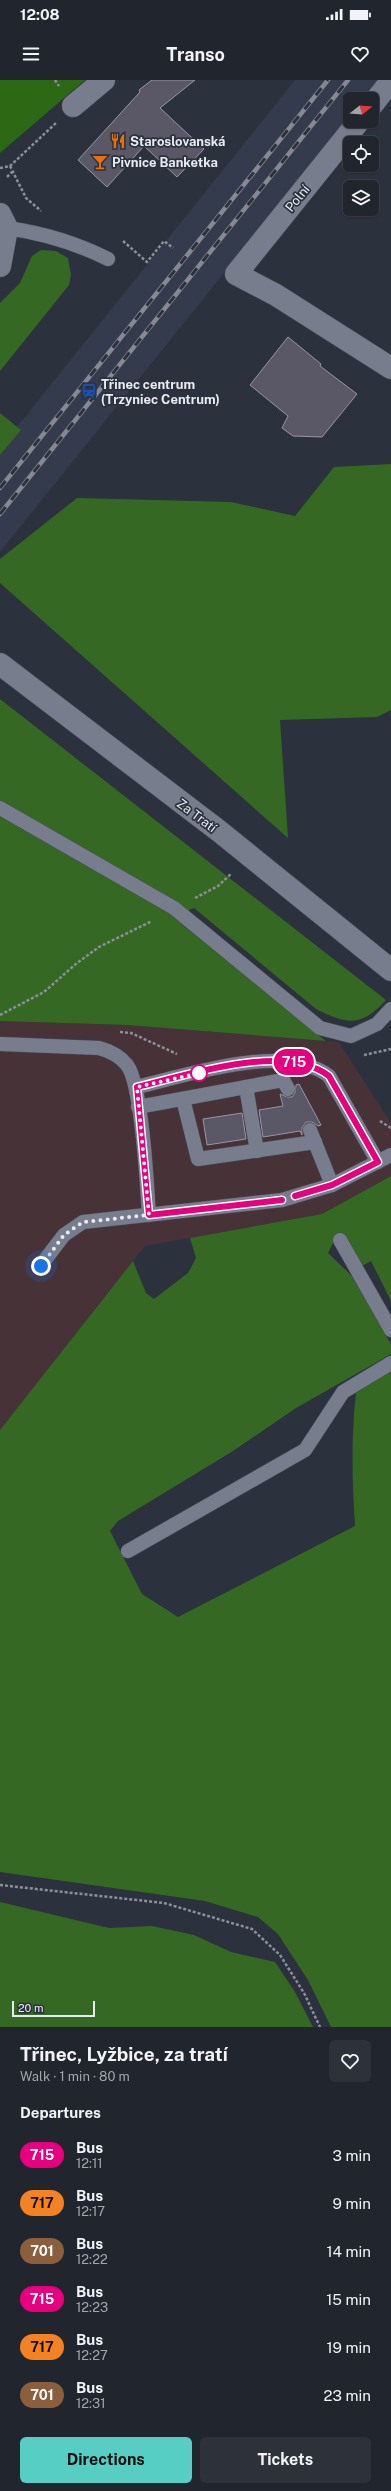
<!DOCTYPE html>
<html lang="en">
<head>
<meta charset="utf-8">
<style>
  body { margin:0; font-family:"Public Sans",sans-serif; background:#2d313a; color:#f1f3f6; height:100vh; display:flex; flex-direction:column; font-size:15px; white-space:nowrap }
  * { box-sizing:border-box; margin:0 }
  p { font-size:13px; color:#a2a5aa }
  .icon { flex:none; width:22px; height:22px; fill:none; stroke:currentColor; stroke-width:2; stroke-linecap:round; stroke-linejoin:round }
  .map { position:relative; height:1947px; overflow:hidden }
  .details { display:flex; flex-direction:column; background:#21252e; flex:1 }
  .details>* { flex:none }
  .badge { padding:0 8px; border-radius:13px; font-size:14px; line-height:26px }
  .needle { width:26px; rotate:73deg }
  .tools { position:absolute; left:343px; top:12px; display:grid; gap:8px }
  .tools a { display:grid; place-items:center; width:36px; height:36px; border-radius:6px; background:#21252e; box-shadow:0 1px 3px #0004,0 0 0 1px #3e424a; font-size:20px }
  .scale { position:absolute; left:12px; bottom:10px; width:83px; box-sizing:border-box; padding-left:4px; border:2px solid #e7ebf3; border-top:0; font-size:11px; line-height:14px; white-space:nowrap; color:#e7ebf3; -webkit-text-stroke:3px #2c313e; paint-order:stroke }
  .you { position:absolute; width:20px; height:20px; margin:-10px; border:3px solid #fff; border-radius:50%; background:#1a73e8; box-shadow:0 0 0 6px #1a73e833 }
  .map>.badge { position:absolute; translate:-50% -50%; box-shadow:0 0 0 2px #fff }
  h2 { padding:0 20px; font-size:15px; line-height:36px }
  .round { display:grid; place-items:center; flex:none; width:42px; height:42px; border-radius:6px; background:#2d313a }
  .overview { display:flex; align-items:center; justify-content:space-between; height:68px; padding:0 20px }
  h1 { font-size:19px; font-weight:700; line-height:30px }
  .action { display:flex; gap:8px; margin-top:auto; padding:8px 20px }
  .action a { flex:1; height:46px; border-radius:6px; background:#56cec4; color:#111; font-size:16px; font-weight:700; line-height:46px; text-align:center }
  .action a+a { background:#2d313a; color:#f1f3f6 }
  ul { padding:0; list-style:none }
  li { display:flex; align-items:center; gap:12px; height:48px; padding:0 20px }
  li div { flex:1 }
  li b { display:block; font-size:15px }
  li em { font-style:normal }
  li .badge { min-width:44px; font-weight:700; text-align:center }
  .status { display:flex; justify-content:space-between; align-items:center; height:28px; padding:0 20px; background:#21252e; direction:ltr }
  .status svg { height:11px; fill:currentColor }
  header { display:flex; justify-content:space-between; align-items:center; height:52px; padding:0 20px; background:#21252e; font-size:18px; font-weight:700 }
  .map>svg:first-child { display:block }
</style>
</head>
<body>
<div class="status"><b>12:08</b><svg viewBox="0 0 49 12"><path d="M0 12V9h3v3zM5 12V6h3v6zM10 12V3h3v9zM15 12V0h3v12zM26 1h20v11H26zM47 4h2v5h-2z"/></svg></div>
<header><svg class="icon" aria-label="menu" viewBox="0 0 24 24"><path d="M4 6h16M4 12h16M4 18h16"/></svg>Transo<svg class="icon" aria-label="heart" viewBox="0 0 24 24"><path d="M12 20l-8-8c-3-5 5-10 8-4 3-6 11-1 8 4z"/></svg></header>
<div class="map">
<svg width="391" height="1947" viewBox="0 0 391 1947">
  <rect width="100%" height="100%" fill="#2c313e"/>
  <path fill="#463237" d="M0,941L127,945L339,962L391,1043V1096L322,1134L145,1166L0,1350Z"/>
  <path fill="#343b4d" d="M295,0H379L364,19H350V36L0,472V368Z"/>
  <g fill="#356823">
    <path d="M41,170L56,171L68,178L71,195L69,205L0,291V223L20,203L32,176Z"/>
    <path d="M0,333L21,350L0,375Z"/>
    <path d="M391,384V630L377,637L280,640L288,758L0,503V479L77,418L231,422L295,436L334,387Z"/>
    <path d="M0,619L386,920C361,947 348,945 316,929L194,828L173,837L326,961L127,945L0,941Z"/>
    <path d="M391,1096V1221L371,1181L362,1186L334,1161L328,1173L352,1196L391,1264V1274L296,1328L233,1371L118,1441L110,1451L142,1514L178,1537L355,1446C352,1401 351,1357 356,1313L391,1291V1947H331L308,1900L278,1854L258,1837L205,1821L0,1792V1350L133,1181L146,1213L154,1219L188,1193L196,1178L190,1158L322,1134Z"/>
    <path d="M0,1822L109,1848L152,1846L194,1855L231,1872L275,1882L295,1912L313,1947H0Z"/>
  </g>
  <path fill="#2d6814" d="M0,0H85L0,73Z"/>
  <g fill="#5a5867" stroke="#9896a6">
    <path d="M152,0H195L160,28L204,69L177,97L144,66L107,107L78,80L140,12L139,10Z"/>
    <path d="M288,257L321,284L320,286L357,314L322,357L293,356L282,348L288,336L250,305Z"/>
    <path d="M299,1004L321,1045L318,1046L312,1042H306L302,1048V1055L300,1051L263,1057L259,1030L283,1026L280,1014L287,1017H292L295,1013L296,1005Z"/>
    <path d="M242,1033L246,1059L207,1065L203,1039Z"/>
  </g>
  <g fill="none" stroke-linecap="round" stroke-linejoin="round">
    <defs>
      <g id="service">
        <path d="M7,148C43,153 76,163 108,179"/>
        <path d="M0,728L174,828L320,948L351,956L377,944L391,929"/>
        <path d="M0,964L99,968C110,971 120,976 127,985C142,1004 147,1106 149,1135"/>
        <path d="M137,1007C188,995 284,962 329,996L378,1082"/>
        <path d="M246,1007L257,1071"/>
        <path d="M183,1019L198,1079L315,1062"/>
        <path d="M138,1027L283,1000L288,1009"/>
        <path d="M310,1050L332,1105"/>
        <path d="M340,1160L391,1250"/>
        <path d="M41,1185L64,1155L83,1142L282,1120L332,1105L391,1075"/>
        <path d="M128,1471L305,1370L343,1312L391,1283"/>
      </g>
      <g id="minor">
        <path d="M372,25L391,1"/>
        <path d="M73,26L104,0"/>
        <path d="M359,41L236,194L276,215L391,288"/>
        <path d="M0,134L7,148L0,186"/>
        <path d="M0,584L219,751L391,890"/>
      </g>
    </defs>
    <use href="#service" stroke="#4b505b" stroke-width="15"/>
    <use href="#minor" stroke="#4b505b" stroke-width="23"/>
    <g stroke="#8b909a" stroke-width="2.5" stroke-dasharray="3 2" stroke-linecap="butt">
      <path d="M55,0L59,6"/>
      <path d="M10,86L26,118L41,131"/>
      <path d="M0,88L10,86L56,43"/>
      <path d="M7,97L12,92"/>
      <path d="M123,161L147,182L164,161L173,168"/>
      <path d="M195,818L218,806L232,793"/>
      <path d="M0,935L44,912L77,883L99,867L152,841"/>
      <path d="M120,952L131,953L177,974"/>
      <path d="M364,975L391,969"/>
      <path d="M380,1041L391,1048"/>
      <path d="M0,1805L164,1823L252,1849L280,1875L304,1913L320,1947"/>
    </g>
    <use href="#service" stroke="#787d8d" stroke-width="14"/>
    <use href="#minor" stroke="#787d8d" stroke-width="22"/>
    <defs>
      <g id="rail">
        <path d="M0,408L328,0"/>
        <path d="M0,434L348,0"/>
      </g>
    </defs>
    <use href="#rail" stroke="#848993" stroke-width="4.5"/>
    <use href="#rail" stroke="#2c313e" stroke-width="3" stroke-dasharray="9" stroke-linecap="butt"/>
  </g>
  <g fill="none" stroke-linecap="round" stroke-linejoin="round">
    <defs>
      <path id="line" d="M282,1120L149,1135L137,1007C188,995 284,962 329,996L378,1082L332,1105L295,1116"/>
    </defs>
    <use href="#line" stroke="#fff" stroke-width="9"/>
    <use href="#line" stroke="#e6007e" stroke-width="6"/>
    <path stroke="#e7ebf3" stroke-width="4" stroke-dasharray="0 7.2" d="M41,1186L64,1155L83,1142L149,1135L137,1007L204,992L199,993"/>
  </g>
  <defs>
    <symbol id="restaurant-bare" viewBox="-9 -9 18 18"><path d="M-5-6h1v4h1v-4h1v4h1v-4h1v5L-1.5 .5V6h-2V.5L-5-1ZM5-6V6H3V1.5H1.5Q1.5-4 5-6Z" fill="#e8710a" stroke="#2c313e" stroke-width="2.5" paint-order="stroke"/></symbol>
    <symbol id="bar-bare" viewBox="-9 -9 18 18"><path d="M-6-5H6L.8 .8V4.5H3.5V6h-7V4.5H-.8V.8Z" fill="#e8710a" stroke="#2c313e" stroke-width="2.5" paint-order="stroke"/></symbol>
    <symbol id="station-bare" viewBox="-9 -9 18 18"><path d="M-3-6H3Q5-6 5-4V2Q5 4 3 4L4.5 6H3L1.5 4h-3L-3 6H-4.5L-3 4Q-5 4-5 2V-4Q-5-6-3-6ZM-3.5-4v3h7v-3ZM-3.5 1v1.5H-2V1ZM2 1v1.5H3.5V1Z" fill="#1a4fb4" stroke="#2c313e" stroke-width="2.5" paint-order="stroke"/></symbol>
  </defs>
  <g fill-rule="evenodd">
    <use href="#restaurant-bare" x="107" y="50" width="22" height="22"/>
    <use href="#bar-bare" x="89" y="71" width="22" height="22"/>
    <use href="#station-bare" x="78" y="300" width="22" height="22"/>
  </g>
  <circle fill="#fff" stroke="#e6007e" stroke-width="2" cx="199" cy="993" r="8"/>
  <g text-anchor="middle" stroke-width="3.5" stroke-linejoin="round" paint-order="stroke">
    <g font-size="13" font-weight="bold" fill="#e7ebf3" stroke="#2c313e" text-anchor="start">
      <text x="130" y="66">Staroslovanská</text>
      <text x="112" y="87">Pivnice Banketka</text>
      <text x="101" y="309">Třinec centrum<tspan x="101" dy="15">(Trzyniec Centrum)</tspan></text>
    </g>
    <g font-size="13" fill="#e7ebf3" stroke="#2c313e">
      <text transform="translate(297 118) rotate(-51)" y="5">Polní</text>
      <text transform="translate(197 735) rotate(37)" y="5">Za Tratí</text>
    </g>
  </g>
</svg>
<div class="tools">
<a><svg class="needle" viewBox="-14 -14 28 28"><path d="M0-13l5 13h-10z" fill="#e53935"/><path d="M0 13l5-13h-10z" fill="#a2a5aa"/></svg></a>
<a><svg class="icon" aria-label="locate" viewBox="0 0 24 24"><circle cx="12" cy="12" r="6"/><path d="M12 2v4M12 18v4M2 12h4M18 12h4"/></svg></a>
<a><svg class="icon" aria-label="layers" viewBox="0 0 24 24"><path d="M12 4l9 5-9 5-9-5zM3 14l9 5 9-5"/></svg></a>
</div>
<div class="scale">20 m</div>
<div class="you" style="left:41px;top:1186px"></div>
<b class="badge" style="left:294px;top:982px;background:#e6007e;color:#fff">715</b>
</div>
<section class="details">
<div class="overview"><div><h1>Třinec, Lyžbice, za tratí</h1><p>Walk · 1 min · 80 m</p></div><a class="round"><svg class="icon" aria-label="heart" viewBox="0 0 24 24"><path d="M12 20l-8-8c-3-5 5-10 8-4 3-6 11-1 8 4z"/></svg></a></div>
<h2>Departures</h2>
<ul>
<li><span class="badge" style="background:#e6007e;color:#fff">715</span><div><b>Bus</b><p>12:11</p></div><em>3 min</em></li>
<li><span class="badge" style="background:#f58220;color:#111">717</span><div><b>Bus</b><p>12:17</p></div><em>9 min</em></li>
<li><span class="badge" style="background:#8b5e3c;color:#fff">701</span><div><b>Bus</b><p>12:22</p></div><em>14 min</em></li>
<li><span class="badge" style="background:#e6007e;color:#fff">715</span><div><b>Bus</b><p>12:23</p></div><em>15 min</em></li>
<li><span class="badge" style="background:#f58220;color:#111">717</span><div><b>Bus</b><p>12:27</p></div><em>19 min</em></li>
<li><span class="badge" style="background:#8b5e3c;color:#fff">701</span><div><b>Bus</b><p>12:31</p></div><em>23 min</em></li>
</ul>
<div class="action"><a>Directions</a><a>Tickets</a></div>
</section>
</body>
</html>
